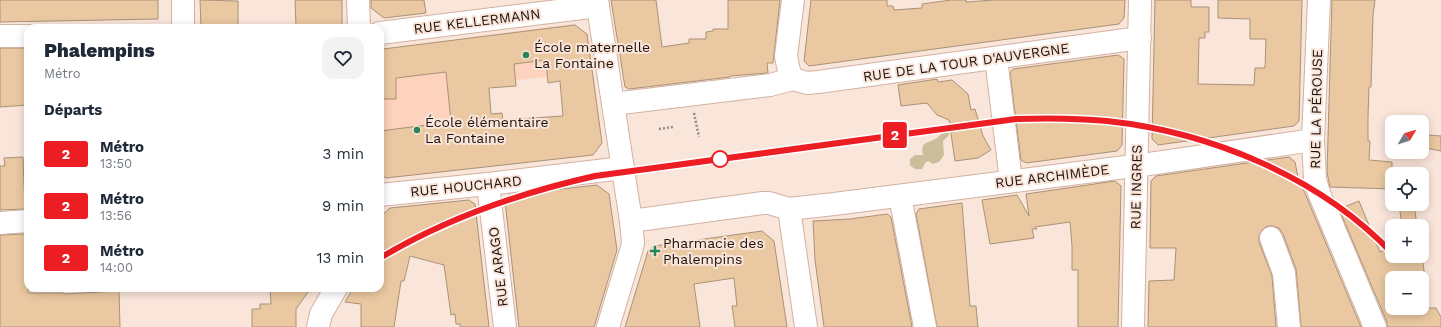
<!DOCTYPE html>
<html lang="fr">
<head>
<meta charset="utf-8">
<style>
  body { margin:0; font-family:"Work Sans",sans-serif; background:#f2f2f3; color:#1f2937; height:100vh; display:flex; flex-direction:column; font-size:15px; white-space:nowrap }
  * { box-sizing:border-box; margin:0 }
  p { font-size:13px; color:#747a83 }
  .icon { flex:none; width:22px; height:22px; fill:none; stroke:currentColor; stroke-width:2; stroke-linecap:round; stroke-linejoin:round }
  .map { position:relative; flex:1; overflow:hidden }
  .panel { position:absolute; left:24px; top:24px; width:360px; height:268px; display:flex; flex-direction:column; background:#fff; border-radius:12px; box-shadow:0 2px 10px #0003 }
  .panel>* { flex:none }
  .badge { padding:0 8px; border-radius:3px; font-size:14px; line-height:26px }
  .needle { width:26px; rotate:52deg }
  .fabs { position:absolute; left:1385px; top:115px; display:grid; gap:8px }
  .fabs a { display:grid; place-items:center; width:44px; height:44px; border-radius:8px; background:#fff; box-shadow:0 2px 10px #0003; font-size:20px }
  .map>.badge { position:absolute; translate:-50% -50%; box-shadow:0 0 0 2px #fff }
  h2 { padding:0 20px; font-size:15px; line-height:36px }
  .round { display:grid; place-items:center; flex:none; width:42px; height:42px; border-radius:12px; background:#f2f2f3 }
  .summary { display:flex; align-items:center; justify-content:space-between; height:68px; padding:0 20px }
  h1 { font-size:19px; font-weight:800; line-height:30px }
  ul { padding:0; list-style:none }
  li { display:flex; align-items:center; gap:12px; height:52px; padding:0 20px }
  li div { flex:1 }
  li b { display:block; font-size:15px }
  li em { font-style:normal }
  li .badge { min-width:44px; font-weight:700; text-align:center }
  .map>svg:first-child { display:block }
</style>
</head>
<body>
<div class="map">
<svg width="1441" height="327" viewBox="0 0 1441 327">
  <rect width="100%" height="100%" fill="#fae5da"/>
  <path fill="#fed3bd" d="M574,24L587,35L592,71L449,89L459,170L386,178L380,173V53L383,49L461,39L462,43V38Z"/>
  <path fill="#cabf9a" d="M948,126L949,135L943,141L944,155L939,162L933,164L928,161L925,163L922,169C916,170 914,169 910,165V159L915,155H923C920,140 929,144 937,138C941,135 944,130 948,126Z"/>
  <g fill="#eac8a1" stroke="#a99278" fill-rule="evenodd">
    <path d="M0,0H158V19L0,22Z"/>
    <path d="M200,0L238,1V26H235V28H201Z"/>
    <path d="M295,0H342V28H301V26H296Z"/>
    <path d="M371,0H424L426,13L384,18L371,8Z"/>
    <path d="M611,0H656L662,47L689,43V39H706V32L713,31V29H728V0H780L773,63H767L768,73L730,76V77L629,89L625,87Z"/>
    <path d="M811,0H887V6H893L894,10L922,8V4L951,0H966V2L994,0H1125L1124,18L1119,24L809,66L804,61Z"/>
    <path d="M1155,0H1191V7H1209V32H1205V38H1199L1198,84L1254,85L1255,68H1265L1266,39H1250V19L1218,18V0H1302L1299,121L1294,126L1158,145L1152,139Z"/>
    <path d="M1332,0H1375L1373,15L1371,87H1369L1368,117V141H1370L1369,160L1392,162V189L1330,187L1327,172Z"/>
    <path d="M575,25L587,34L594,84L602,143L593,155L386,178L380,173V131L451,122L446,72L396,78V99H380V53L383,49ZM546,60L548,83L560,81L563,116L503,120L502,113L491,114L489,88L516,86L514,64Z"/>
    <path d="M0,48H28V105L0,107Z"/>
    <path d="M1118,55L1124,59L1122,145L1117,151L1026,163L1021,160L1010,73L1013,69Z"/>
    <path d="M937,79L938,82L952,80L968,94L971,110L975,109L983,136L991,150L978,158L955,161L949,120L937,115L927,103L901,106L898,85Z"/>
    <path d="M1428,135L1441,136V151L1426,148Z"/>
    <path d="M23,157L25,209L0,210V166H5L4,158Z"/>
    <path d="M1289,157L1295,162L1298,177L1302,186L1361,327H1301L1296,269L1283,234L1279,228L1273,226H1267L1262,230L1259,236V242L1272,276L1276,327H1148L1149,281L1174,280L1176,248H1150L1151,181L1156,176Z"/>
    <path d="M1115,181L1121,186L1118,327H1078V270H1072V246L1070,222L1035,227L1037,229H1032L1034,238L990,244L982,200L1017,195L1029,216L1026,194Z"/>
    <path d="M597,185L609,194L617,250L594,327H519L505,201L509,195Z"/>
    <path d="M469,200L475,204L489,327H460V324H456L455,314L451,315L444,265L410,256L404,281H401L394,327H361V304L345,302L352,290L362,291L363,288H380V217L390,208Z"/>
    <path d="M1359,201L1380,252L1392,247V256H1422L1425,278H1392V308H1436L1441,317V327H1387V322L1339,209Z"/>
    <path d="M962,203L970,306H976L978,327H937L916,214L919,209Z"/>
    <path d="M1399,204H1414L1417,226H1402Z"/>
    <path d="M887,214L891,217L912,327H824L815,260L813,221L850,219Z"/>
    <path d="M762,231L774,241L787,327H735L732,306H737L734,278L694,284L700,327H625L648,251L654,246Z"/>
    <path d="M26,234L28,235V293H64V294L119,291L120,327H0V235Z"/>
    <path d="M270,288H311L296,309V327H252V309H260V304H271Z"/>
  </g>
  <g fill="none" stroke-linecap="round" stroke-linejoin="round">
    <defs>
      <g id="minor">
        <path d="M183,0V28"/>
        <path d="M358,0L359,28"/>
        <path d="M597,0L631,221L763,203H769L789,209L834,204L1149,164L1313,140"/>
        <path d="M1319,0L1313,140L1315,179L1319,193L1375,327"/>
        <path d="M380,33L598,6"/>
        <path d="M0,36H28"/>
        <path d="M996,58L1011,181"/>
        <path d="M793,79L807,83L818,82L1140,38"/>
        <path d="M793,79L789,71L786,56L793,0"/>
        <path d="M613,104L770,85L793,79"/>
        <path d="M488,184L505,327"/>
        <path d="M380,195L488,184L623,168"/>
        <path d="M900,196L925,327"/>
        <path d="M789,209L806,327"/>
        <path d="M0,223L28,221"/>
        <path d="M1271,238L1284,273L1289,327"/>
        <path d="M318,327L321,314L336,288"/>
        <path d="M608,327L631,251L633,243L631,221"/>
        <path d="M1133,327L1140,0"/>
      </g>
    </defs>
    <use href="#minor" stroke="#d3b1a0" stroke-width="24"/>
    <g stroke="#99887f" stroke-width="2.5" stroke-dasharray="2 2" stroke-linecap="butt">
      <path d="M694,113L699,137"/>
      <path d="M659,129L673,127"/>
    </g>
    <use href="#minor" stroke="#fff" stroke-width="22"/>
  </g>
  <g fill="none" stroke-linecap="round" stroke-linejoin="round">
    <defs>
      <path id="line" d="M380,258C447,218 519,193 595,176L1016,119C1046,118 1076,118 1107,121C1210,132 1320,177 1392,253"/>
    </defs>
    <use href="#line" stroke="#fff" stroke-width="9"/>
    <use href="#line" stroke="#ed1d24" stroke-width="6"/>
  </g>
  <g fill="#2b8459" stroke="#fae5da" stroke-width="1.5">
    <circle cx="526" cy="55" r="4"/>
    <circle cx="417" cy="130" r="4"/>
    <path d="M653 245h4v4h4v4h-4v4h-4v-4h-4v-4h4z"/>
  </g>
  <circle fill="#fff" stroke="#ed1d24" stroke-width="2" cx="720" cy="159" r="8"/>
  <g text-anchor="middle" stroke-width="4" stroke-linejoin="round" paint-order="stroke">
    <g font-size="14" fill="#1d110b" stroke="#fae5da">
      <text transform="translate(477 21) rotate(-7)" y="5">RUE KELLERMANN</text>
      <text transform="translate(966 62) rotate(-8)" y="5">RUE DE LA TOUR D'AUVERGNE</text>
      <text transform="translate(1316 109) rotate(-89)" y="5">RUE LA PÉROUSE</text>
      <text transform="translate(1052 176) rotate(-7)" y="5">RUE ARCHIMÈDE</text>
      <text transform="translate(466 186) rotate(-6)" y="5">RUE HOUCHARD</text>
      <text transform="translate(1136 187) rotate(-89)" y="5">RUE INGRES</text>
      <text transform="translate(498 267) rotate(-97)" y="5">RUE ARAGO</text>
    </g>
    <g font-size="14" fill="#1d110b" stroke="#fae5da" text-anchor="start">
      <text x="534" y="52">École maternelle<tspan x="534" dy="16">La Fontaine</tspan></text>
      <text x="425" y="127">École élémentaire<tspan x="425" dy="16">La Fontaine</tspan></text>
      <text x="663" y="248">Pharmacie des<tspan x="663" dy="16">Phalempins</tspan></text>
    </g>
  </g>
</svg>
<div class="fabs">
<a><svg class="needle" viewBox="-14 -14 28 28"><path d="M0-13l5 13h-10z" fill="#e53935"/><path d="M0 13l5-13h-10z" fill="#747a83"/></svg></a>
<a><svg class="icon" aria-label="locate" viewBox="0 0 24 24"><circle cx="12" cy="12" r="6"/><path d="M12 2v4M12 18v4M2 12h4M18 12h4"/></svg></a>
<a>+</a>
<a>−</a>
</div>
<b class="badge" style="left:895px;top:135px;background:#ed1d24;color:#fff">2</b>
<section class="panel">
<div class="summary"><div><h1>Phalempins</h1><p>Métro</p></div><a class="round"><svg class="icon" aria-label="heart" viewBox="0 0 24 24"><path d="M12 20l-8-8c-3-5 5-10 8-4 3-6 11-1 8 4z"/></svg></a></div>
<h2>Départs</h2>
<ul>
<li><span class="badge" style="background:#ed1d24;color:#fff">2</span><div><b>Métro</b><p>13:50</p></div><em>3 min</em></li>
<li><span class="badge" style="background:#ed1d24;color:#fff">2</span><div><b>Métro</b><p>13:56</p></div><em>9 min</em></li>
<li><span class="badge" style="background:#ed1d24;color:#fff">2</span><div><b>Métro</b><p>14:00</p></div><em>13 min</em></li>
</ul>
</section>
</div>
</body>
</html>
